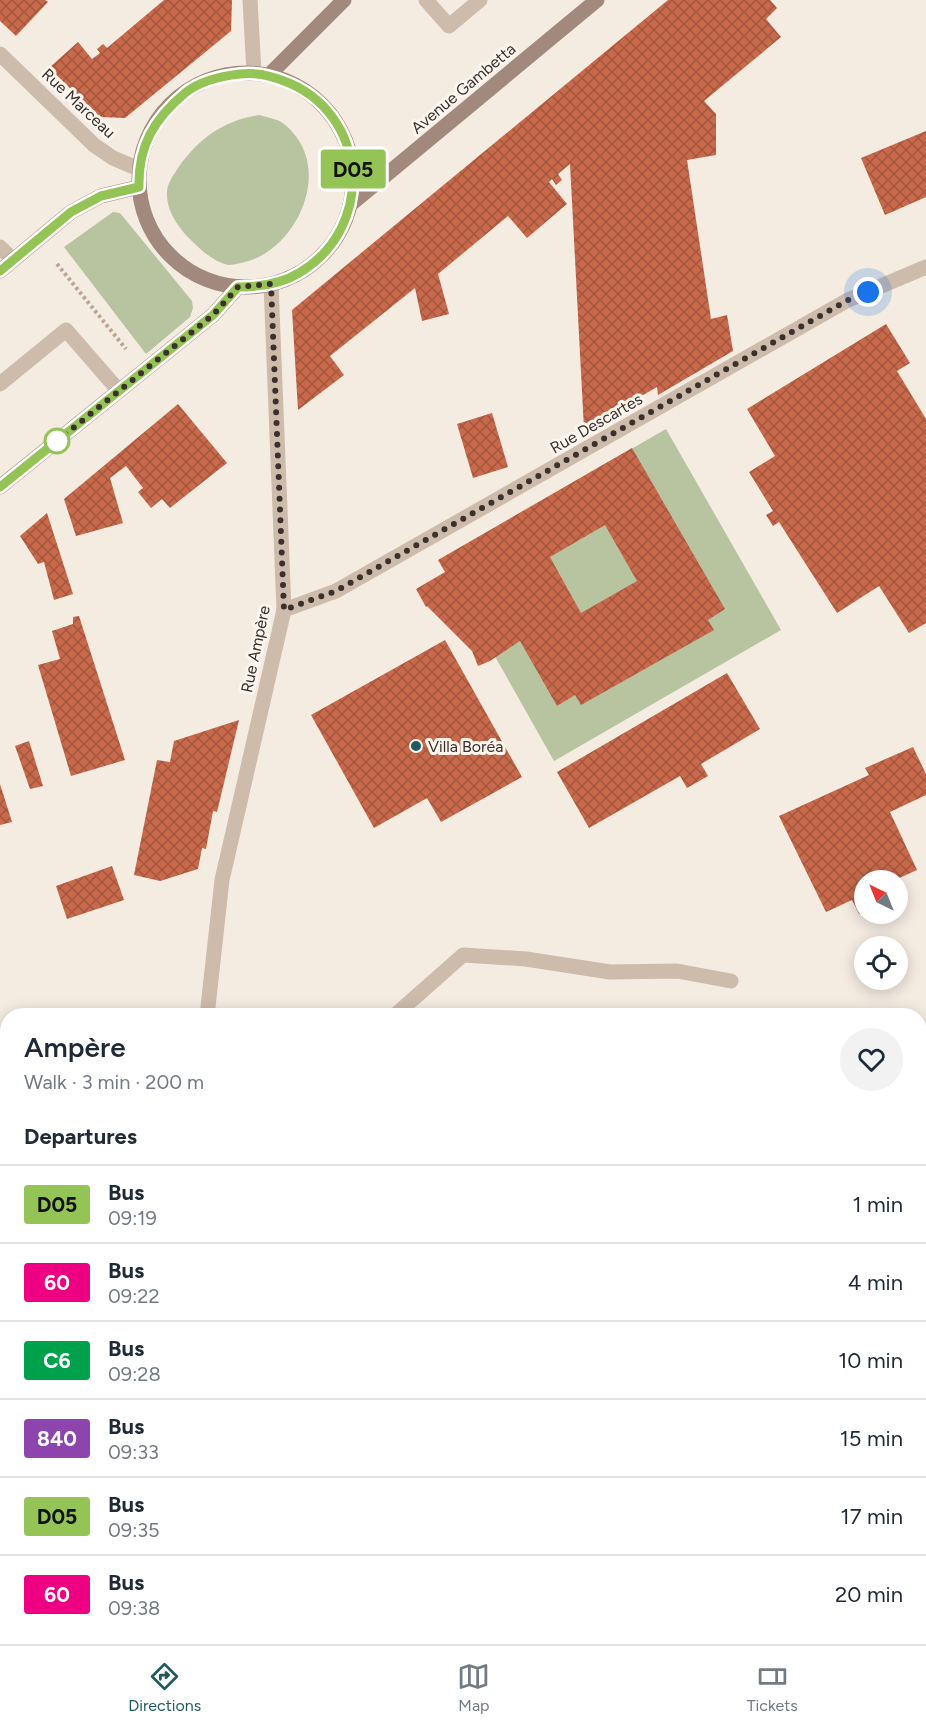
<!DOCTYPE html>
<html lang="en">
<head>
<meta charset="utf-8">
<style>
  body { margin:0; font-family:Figtree,sans-serif; background:#f2f2f3; color:#1f2937; height:100vh; display:flex; flex-direction:column; font-size:22px; white-space:nowrap }
  * { box-sizing:border-box; margin:0 }
  p { font-size:20px; color:#747a83 }
  .icon { flex:none; width:33px; height:33px; fill:none; stroke:currentColor; stroke-width:2; stroke-linecap:round; stroke-linejoin:round }
  .map { position:relative; flex:1; overflow:hidden }
  .side { position:absolute; left:0px; top:1008px; width:927px; height:636px; display:flex; flex-direction:column; background:#fff; border-radius:24px 24px 0 0; box-shadow:0 3px 15px #0003 }
  .side>* { flex:none }
  .badge { padding:0 12px; border-radius:4px; font-size:21px; line-height:39px }
  .needle { width:39px; rotate:317deg }
  .tools { position:absolute; left:854px; top:870px; display:grid; gap:12px }
  .tools a { display:grid; place-items:center; width:54px; height:54px; border-radius:50%; background:#fff; box-shadow:0 3px 15px #0003; font-size:30px }
  .you { position:absolute; width:30px; height:30px; margin:-15px; border:4px solid #fff; border-radius:50%; background:#1a73e8; box-shadow:0 0 0 9px #1a73e833 }
  .map>.badge { position:absolute; translate:-50% -50%; box-shadow:0 0 0 3px #fff }
  h2 { padding:0 24px; font-size:22px; line-height:54px }
  .round { display:grid; place-items:center; flex:none; width:63px; height:63px; border-radius:32px; background:#f2f2f3 }
  .overview { display:flex; align-items:center; justify-content:space-between; height:102px; padding:0 24px }
  h1 { font-size:28px; font-weight:600; line-height:45px }
  ul { padding:0; list-style:none }
  li { display:flex; align-items:center; gap:18px; height:78px; padding:0 24px; border-top:2px solid #e0e1e3 }
  li div { flex:1 }
  li b { display:block; font-size:22px }
  li em { font-style:normal }
  li .badge { min-width:66px; font-weight:700; text-align:center }
  .dock { display:flex; justify-content:space-around; align-items:center; height:84px; border-top:2px solid #e0e1e3; background:#fff; font-size:16px; color:#747a83 }
  .dock a { display:grid; justify-items:center; gap:3px }
  .dock .active { color:#1f5a5e }
  .map>svg:first-child { display:block }
</style>
</head>
<body>
<div class="map">
<svg width="926" height="1644" viewBox="0 0 926 1644">
  <defs>
    <pattern id="building-cross-hatch" width="8" height="8" patternUnits="userSpaceOnUse" patternTransform="scale(1.5)"><rect width="8" height="8" fill="#c8694b"/><path d="M0 0l8 8M0 8l8-8" fill="none" stroke="#a4573f"/></pattern>
  </defs>
  <rect width="100%" height="100%" fill="#f4ebe1"/>
  <g fill="#b8c4a0">
    <path d="M259,115C265,117 272,118 277,120C285,123 292,131 297,138C329,182 291,254 241,263C237,264 232,265 228,265C215,262 203,252 194,243C180,230 166,212 167,192C167,184 174,174 178,168C198,139 224,120 259,115Z"/>
    <path d="M113,212L120,213L192,301L193,308L190,317L146,354L64,247Z"/>
    <path d="M666,429L781,630L554,761L440,559Z"/>
  </g>
  <g fill="url(#building-cross-hatch)" fill-rule="evenodd">
    <path d="M0,0H45L48,2L16,36L0,21Z"/>
    <path d="M164,0H232L231,31L125,118L100,117L49,68L78,42L92,59L100,53L97,49L103,44L107,48Z"/>
    <path d="M668,0H770L777,8L766,19L781,37L704,101L716,114V155L687,160L711,319L727,315L733,351L658,395L657,387L584,429L570,164L558,174L562,180L556,185L552,179L549,182L567,204L527,238L508,216L438,274L449,314L422,321L415,288L330,356L344,375L298,410L292,310Z"/>
    <path d="M926,131V197L885,215L861,158Z"/>
    <path d="M886,324L910,363L897,371L926,419V623L909,633L879,586L837,613L779,522L773,526L766,515L773,511L749,472L775,456L747,409Z"/>
    <path d="M178,404L227,463L170,508L162,499L151,508L138,492L143,488L126,466L110,478L123,523L76,536L64,499Z"/>
    <path d="M492,413L508,467L473,478L457,424Z"/>
    <path d="M632,448L725,609L708,620L714,630L581,705L575,695L557,706L520,641L490,661L478,666L472,651L427,606L426,607L416,589L445,572L438,560ZM605,525L637,581L581,613L550,557Z"/>
    <path d="M47,513L73,594L54,600L44,562L38,564L20,536Z"/>
    <path d="M79,616L125,760L71,776L38,665L60,659L52,631L73,624V617Z"/>
    <path d="M445,640L522,777L441,822L427,798L374,828L311,715Z"/>
    <path d="M727,673L760,729L701,764L708,776L687,788L680,776L589,828L557,772Z"/>
    <path d="M239,720L217,812L213,811L206,849L202,848L198,869L160,881L134,875L157,760L170,762L174,741Z"/>
    <path d="M29,741L43,786L30,789L15,746Z"/>
    <path d="M913,747L926,774V795L890,812L917,870L895,880H864V911L859,914L852,900L826,912L779,816L869,775L865,768Z"/>
    <path d="M0,784L12,822L0,825Z"/>
    <path d="M112,866L124,900L67,919L56,886Z"/>
    <path d="M0,1113L8,1114V1228L0,1226Z"/>
    <path d="M926,1425V1473L920,1464V1430Z"/>
    <path d="M239,1636H326L330,1644H227Z"/>
  </g>
  <g fill="none" stroke-linecap="round" stroke-linejoin="round">
    <path stroke="#b9a596" stroke-width="4" stroke-dasharray="3 3" stroke-linecap="butt" d="M57,264L126,349"/>
    <g stroke="#cdbbac" stroke-width="15">
      <path d="M426,0L449,26L480,0"/>
      <path d="M0,247L13,260"/>
      <path d="M0,384L66,330L119,391"/>
      <path d="M394,1016L463,955L526,959L610,972L677,971L731,981"/>
      <path d="M920,1562L926,1555"/>
      <path d="M881,1644L884,1636"/>
    </g>
    <g stroke="#cdbbac" stroke-width="15">
      <path d="M250,0L254,73"/>
      <path d="M0,54L94,145L113,158L139,169"/>
      <path d="M284,610L336,591L848,300L926,267"/>
      <path d="M207,1016L222,880L284,610L271,284"/>
      <path d="M356,1636L360,1644"/>
    </g>
    <g stroke="#a18a7d" stroke-width="15">
      <circle cx="246" cy="180" r="107"/>
      <path d="M269,75L344,0"/>
      <path d="M351,204L597,0"/>
      <path d="M0,271L71,212L101,196L139,187"/>
      <path d="M0,487L213,315L238,287"/>
    </g>
    <g stroke="#7d675c" stroke-width="15">
      <path d="M920,1255L926,1242"/>
      <path d="M725,1644L729,1636"/>
    </g>
  </g>
  <g fill="none" stroke-linecap="round" stroke-linejoin="round">
    <defs>
      <path id="line" d="M0,271L71,212L101,196L139,187C138,146 154,119 185,93C200,81 221,76 240,74C256,72 269,75 284,81C368,112 377,227 299,273C281,284 259,287 238,287L213,315L0,487"/>
    </defs>
    <use href="#line" stroke="#fff" stroke-width="14"/>
    <use href="#line" stroke="#94c356" stroke-width="9"/>
    <path stroke="#3b302b" stroke-width="6" stroke-dasharray="0 10.8" d="M57,441L213,315L238,287L271,284L284,610L336,591L848,300L868,292"/>
  </g>
  <circle fill="#fff" stroke="#94c356" stroke-width="3" cx="57" cy="441" r="12"/>
  <circle fill="#1f5a5e" stroke="#fbf5ee" stroke-width="2" cx="416" cy="746" r="6"/>
  <g text-anchor="middle" stroke-width="6" stroke-linejoin="round" paint-order="stroke">
    <g font-size="16" fill="#3b302b" stroke="#fbf5ee">
      <text transform="translate(463 88) rotate(-40)" y="6">Avenue Gambetta</text>
      <text transform="translate(79 103) rotate(43)" y="6">Rue Marceau</text>
      <text transform="translate(596 423) rotate(-30)" y="6">Rue Descartes</text>
      <text transform="translate(255 649) rotate(-78)" y="6">Rue Ampère</text>
    </g>
    <g font-size="16" fill="#3b302b" stroke="#fbf5ee" text-anchor="start">
      <text x="428" y="752">Villa Boréa</text>
    </g>
  </g>
</svg>
<div class="tools">
<a><svg class="needle" viewBox="-14 -14 28 28"><path d="M0-13l5 13h-10z" fill="#e53935"/><path d="M0 13l5-13h-10z" fill="#747a83"/></svg></a>
<a><svg class="icon" aria-label="locate" viewBox="0 0 24 24"><circle cx="12" cy="12" r="6"/><path d="M12 2v4M12 18v4M2 12h4M18 12h4"/></svg></a>
</div>
<div class="you" style="left:868px;top:292px"></div>
<b class="badge" style="left:353px;top:169px;background:#94c356;color:#111">D05</b>
<section class="side">
<div class="overview"><div><h1>Ampère</h1><p>Walk · 3 min · 200 m</p></div><a class="round"><svg class="icon" aria-label="heart" viewBox="0 0 24 24"><path d="M12 20l-8-8c-3-5 5-10 8-4 3-6 11-1 8 4z"/></svg></a></div>
<h2>Departures</h2>
<ul>
<li><span class="badge" style="background:#94c356;color:#111">D05</span><div><b>Bus</b><p>09:19</p></div><em>1 min</em></li>
<li><span class="badge" style="background:#ed0082;color:#fff">60</span><div><b>Bus</b><p>09:22</p></div><em>4 min</em></li>
<li><span class="badge" style="background:#00a14b;color:#fff">C6</span><div><b>Bus</b><p>09:28</p></div><em>10 min</em></li>
<li><span class="badge" style="background:#8e44ad;color:#fff">840</span><div><b>Bus</b><p>09:33</p></div><em>15 min</em></li>
<li><span class="badge" style="background:#94c356;color:#111">D05</span><div><b>Bus</b><p>09:35</p></div><em>17 min</em></li>
<li><span class="badge" style="background:#ed0082;color:#fff">60</span><div><b>Bus</b><p>09:38</p></div><em>20 min</em></li>
</ul>
</section>
</div>
<nav class="dock">
<a class="active"><svg class="icon" aria-label="directions" viewBox="0 0 24 24"><path d="M12 3l9 9-9 9-9-9zM9 14v-3h6M13 9l2 2-2 2"/></svg>Directions</a>
<a><svg class="icon" aria-label="map" viewBox="0 0 24 24"><path d="M3 6l6-2 6 2 6-2v14l-6 2-6-2-6 2zM9 4v14M15 6v14"/></svg>Map</a>
<a><svg class="icon" aria-label="tickets" viewBox="0 0 24 24"><path d="M3 7h18v10H3zM15 7v10"/></svg>Tickets</a>
</nav>
</body>
</html>
